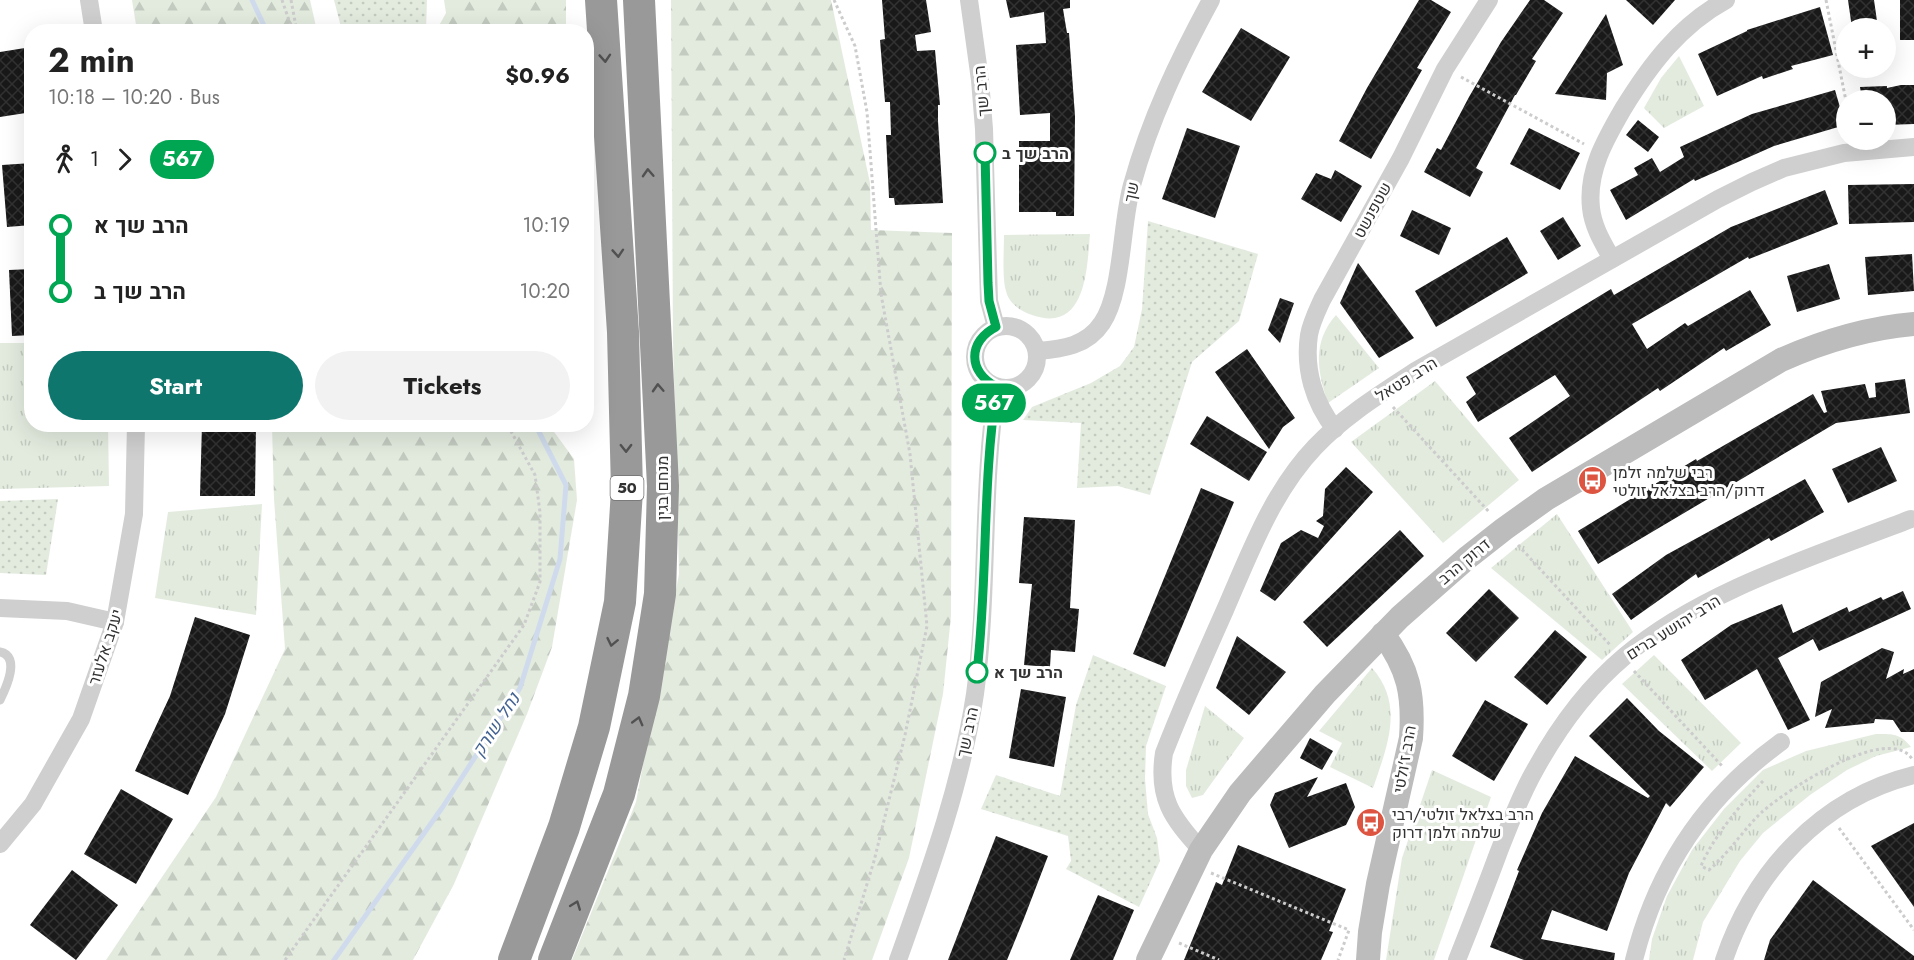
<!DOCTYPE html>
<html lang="en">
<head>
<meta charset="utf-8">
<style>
  body { margin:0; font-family:Jost,Heebo,sans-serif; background:#f2f2f2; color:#222; height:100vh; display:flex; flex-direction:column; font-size:22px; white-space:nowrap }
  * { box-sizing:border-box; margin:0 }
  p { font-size:20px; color:#767676 }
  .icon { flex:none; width:33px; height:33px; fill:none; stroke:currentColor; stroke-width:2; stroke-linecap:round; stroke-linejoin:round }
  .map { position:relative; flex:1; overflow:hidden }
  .drawer { position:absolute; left:24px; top:24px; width:570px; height:408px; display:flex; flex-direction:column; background:#fff; border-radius:24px; box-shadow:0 6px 24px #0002 }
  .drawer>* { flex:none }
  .badge { padding:0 12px; border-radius:20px; font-size:21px; line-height:39px }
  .fabs { position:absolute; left:1836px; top:18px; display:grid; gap:12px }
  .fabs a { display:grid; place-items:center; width:60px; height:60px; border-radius:50%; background:#fff; box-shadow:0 6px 24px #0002; font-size:30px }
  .map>.badge { position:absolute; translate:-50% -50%; box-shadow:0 0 0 3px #fff }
  .legs { display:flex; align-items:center; gap:9px; height:66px; padding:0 24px; font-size:20px }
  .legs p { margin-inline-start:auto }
  .summary { display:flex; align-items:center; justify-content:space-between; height:102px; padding:0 24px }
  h1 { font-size:33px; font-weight:700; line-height:45px }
  .button { display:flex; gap:12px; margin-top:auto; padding:12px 24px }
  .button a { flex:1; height:69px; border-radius:36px; background:#0f766e; color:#fff; font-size:24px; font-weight:700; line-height:69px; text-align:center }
  .button a+a { background:#f2f2f2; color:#222 }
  ul { padding:0 24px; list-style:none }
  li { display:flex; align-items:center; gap:21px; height:66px; font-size:22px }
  li i { display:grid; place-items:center; width:9px; height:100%; margin:0 8px; background:currentColor }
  li i::after { content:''; width:15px; height:15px; margin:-8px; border:4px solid; border-radius:50%; background:#fff }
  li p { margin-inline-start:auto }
  li:first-child i { background:linear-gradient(#0000 50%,currentColor 0) }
  li:last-child i { background:linear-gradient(currentColor 50%,#0000 0) }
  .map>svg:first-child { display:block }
</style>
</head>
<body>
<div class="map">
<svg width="1914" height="960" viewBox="0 0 1914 960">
  <defs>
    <pattern id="grass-dots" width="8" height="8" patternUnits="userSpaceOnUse" patternTransform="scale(1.5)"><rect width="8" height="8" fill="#e3ebdf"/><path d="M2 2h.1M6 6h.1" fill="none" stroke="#c3cac0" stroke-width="1.8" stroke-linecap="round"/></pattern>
    <pattern id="forest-firs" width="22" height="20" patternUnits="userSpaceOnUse" patternTransform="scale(1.5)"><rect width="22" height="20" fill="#e3ebdf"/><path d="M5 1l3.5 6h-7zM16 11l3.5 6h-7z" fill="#c3cac0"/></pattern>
    <pattern id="park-tufts" width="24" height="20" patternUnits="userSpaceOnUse" patternTransform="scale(1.5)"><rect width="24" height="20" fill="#e3ebdf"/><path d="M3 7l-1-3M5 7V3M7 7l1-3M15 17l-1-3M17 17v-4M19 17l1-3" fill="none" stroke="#c3cac0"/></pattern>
    <pattern id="building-cross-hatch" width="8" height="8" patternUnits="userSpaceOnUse" patternTransform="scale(1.5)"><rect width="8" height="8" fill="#191919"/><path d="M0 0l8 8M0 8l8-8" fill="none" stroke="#323232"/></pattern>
  </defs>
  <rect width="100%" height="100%" fill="#fff"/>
  <g fill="url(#grass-dots)">
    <path d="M334,0H427L426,31H342Z"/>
    <path d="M1148,221L1258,254L1239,321L1192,362L1150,495L1118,486L1077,488L1081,423L1023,420L1032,407L1091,383L1120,366L1134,347L1142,309Z"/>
    <path d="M58,499L46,575L0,573V501Z"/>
    <path d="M1093,655L1166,686L1146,746L1145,779L1148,814L1157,838L1160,861L1139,907L1066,869L1071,861L1068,836L981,809L996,775L1060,796L1076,705Z"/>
  </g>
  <g fill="url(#forest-firs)">
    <path d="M132,0H310L317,31H137Z"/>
    <path d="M444,0H566V31H436L446,13Z"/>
    <path d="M671,0H831L870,183L871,230L952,233L951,616L943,694L909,858L872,960H572L636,802L679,574L673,340Z"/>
    <path d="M272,425H549L574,459L577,500L552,647L527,714L454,884L413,960H106L216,797L285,649L274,499Z"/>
  </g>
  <g fill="url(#park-tufts)">
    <path d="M1679,56L1704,106L1664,128L1644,108L1661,78Z"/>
    <path d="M1090,234C1087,269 1086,334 1032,315C1021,311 1009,304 1006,291C1002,278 1004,250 1004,235Z"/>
    <path d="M1336,315L1379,368L1328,403C1317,371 1312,342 1336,315Z"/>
    <path d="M0,343H31L32,424L108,425L109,486L0,489Z"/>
    <path d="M1435,381L1519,480L1443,543L1351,442Z"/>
    <path d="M262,504L256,615L155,598L168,512Z"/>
    <path d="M1557,514L1633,632L1602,660L1491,568Z"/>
    <path d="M1654,655L1741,743L1712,771L1622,684Z"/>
    <path d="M1372,668C1405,705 1387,747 1373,788L1330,767L1342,743L1319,731Z"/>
    <path d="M1205,706L1244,738L1203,795L1192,798L1186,786V770Z"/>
    <path d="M1876,734C1892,734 1900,733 1911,747L1876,756L1847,770L1810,795L1763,833L1740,861L1703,922L1693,960H1649L1652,939L1667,896L1692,850L1724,809L1763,770L1806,751Z"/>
    <path d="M1432,770L1491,797L1434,960H1386L1402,858Z"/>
  </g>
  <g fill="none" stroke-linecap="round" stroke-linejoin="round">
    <g stroke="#cfdbec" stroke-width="5">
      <path d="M252,0L267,32"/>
      <path d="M334,960L442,808L520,688L560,559L566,485L535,424"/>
    </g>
  </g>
  <g fill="url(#building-cross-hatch)">
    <path d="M882,0H926L931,32L915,35L917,51L935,50L940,105H938V121L943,203L895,205L894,198H889L886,135H891L890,102H885L880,40L885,39Z"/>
    <path d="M1006,0H1070V8L1063,9L1067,33H1069L1075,116L1074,216H1056V212H1019V141H1050V113L1020,115L1016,45L1046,43L1044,12L1010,18Z"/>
    <path d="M1419,0H1431L1451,12L1417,68L1422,70L1371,159L1339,141L1367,88Z"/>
    <path d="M1530,0H1544L1563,13L1532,59L1536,61L1516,95H1515L1476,168L1483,172L1470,197L1424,172L1437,148L1441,150L1469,97L1501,42Z"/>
    <path d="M1626,0H1675L1653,25Z"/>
    <path d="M1848,0H1874L1878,28H1852Z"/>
    <rect x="1900" y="0" width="14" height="40"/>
    <path d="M1820,7L1833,55L1791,66L1793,69L1763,79L1762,76L1717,96L1698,54L1747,31V30Z"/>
    <path d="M1606,14L1623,65L1607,73L1606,100L1555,94Z"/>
    <path d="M1241,28L1290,57L1251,121L1202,92Z"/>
    <path d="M25,48L32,93V112L0,117V52Z"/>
    <path d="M1901,85H1914V124L1886,125V100H1862L1860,87L1887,86V88Z"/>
    <path d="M1835,90L1845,125L1774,146L1695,181L1694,179L1626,220L1610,190L1638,175L1634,168L1652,158L1660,172L1684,157L1680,147L1752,114Z"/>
    <path d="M1638,120L1659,137L1648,152L1626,135Z"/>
    <path d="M1187,128L1240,146L1215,218L1162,199Z"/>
    <path d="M1529,128L1580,153L1560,190L1510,164Z"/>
    <path d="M32,163V225L7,227L2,165Z"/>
    <path d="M1335,170L1362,186L1341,222L1301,199L1316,173L1331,179Z"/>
    <path d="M1914,184V222L1849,224L1848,185Z"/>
    <path d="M1825,190L1838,224L1749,259L1748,257L1632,324L1647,349L1685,323L1688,326L1750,290L1771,325L1726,351L1724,348L1660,391L1658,388L1532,472L1509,438L1570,396L1555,375L1478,422L1466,402L1476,394L1466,377L1611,289L1614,295L1731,227Z"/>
    <path d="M1412,210L1451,228L1439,255L1400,236Z"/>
    <path d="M1563,217L1581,246L1558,260L1540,231Z"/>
    <path d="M1507,237L1528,273L1436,327L1415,291Z"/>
    <path d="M1912,254L1914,291L1868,295L1865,257Z"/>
    <path d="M1358,263L1414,338L1379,358L1340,303Z"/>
    <path d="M1829,264L1840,299L1797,312L1787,276Z"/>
    <path d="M32,269V335L12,336L9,270Z"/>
    <path d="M1280,298L1294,303L1280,343L1268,330Z"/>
    <path d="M1247,349L1295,418L1283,427L1269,449L1215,372Z"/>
    <path d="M1905,379L1910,413L1836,423L1598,564L1578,531L1696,459L1697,461L1813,394L1824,413L1827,412L1821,391L1865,384L1869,398L1876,397L1875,383Z"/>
    <path d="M1207,416L1267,452L1249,481L1190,444Z"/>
    <path d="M202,424H256L255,496H200Z"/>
    <path d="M1881,447L1897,481L1848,503L1832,469Z"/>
    <path d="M1346,467L1373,492L1275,601L1260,591L1281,543L1301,530L1318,538L1324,526L1316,521L1323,516L1325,489Z"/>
    <path d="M1805,479L1824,512L1771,541L1769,538L1698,578L1696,574L1631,620L1612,594L1666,555Z"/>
    <path d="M1201,488L1234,502L1165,667L1133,654Z"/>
    <path d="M1024,517L1075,520L1070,608L1079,609L1075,652L1051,650L1050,667L1024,665L1032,584L1019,583Z"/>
    <path d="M1400,530L1424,556L1327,647L1303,622Z"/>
    <path d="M1489,589L1519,618L1476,662L1446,633Z"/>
    <path d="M1903,591L1911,609L1819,651L1813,639L1778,658L1810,720L1788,730L1757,669L1705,700L1681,660L1731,625L1782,604L1793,633L1847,607L1849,612L1881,597L1883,600Z"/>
    <path d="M195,617L250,635L225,714L188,795L135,771L170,696Z"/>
    <path d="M1555,630L1587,657L1547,705L1514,677Z"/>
    <path d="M1237,636L1286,672L1249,715L1216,688Z"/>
    <path d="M1882,648L1894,652L1886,679L1904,669L1903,674L1914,669V732H1901L1893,720L1875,719L1874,723L1825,728L1832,709L1815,717L1821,682Z"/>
    <path d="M1021,689L1066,697L1054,767L1009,758Z"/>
    <path d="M1627,698L1659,731L1704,767L1670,807L1666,803L1629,873L1607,931L1552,910L1541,939L1615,953L1614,960H1524L1490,947L1519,871L1517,870L1542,813L1575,756L1648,798L1650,796L1589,736Z"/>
    <path d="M1485,700L1528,724L1494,781L1452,756Z"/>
    <path d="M1310,738L1333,751L1322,770L1300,758Z"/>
    <path d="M1318,777L1307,797L1346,783L1355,807L1346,825L1289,848L1270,805L1275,793Z"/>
    <path d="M121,789L173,819L136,884L84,854Z"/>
    <path d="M1914,823V907L1871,846Z"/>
    <path d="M996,836L1048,856L1023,921L1007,960H948Z"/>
    <path d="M1238,845L1346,889L1329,931L1333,932L1321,960H1184L1216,882L1222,885Z"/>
    <path d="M72,870L118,905L76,960L30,925Z"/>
    <path d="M1813,880L1914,956V960H1764L1770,940Z"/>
    <path d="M1098,895L1134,910L1113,960H1070Z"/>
  </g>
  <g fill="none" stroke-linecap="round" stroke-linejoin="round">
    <g stroke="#ccc" stroke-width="3" stroke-dasharray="3 3" stroke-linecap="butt">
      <path d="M282,0L293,32"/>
      <path d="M291,0L297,32"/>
      <path d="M834,0L855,46L867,112L881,294L910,454L927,626L905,735L874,861L844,960"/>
      <path d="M1826,0L1846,101"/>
      <path d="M1461,77L1584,144"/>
      <path d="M1393,407L1490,513"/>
      <path d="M1518,545L1611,646"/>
      <path d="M1634,671L1723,767"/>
      <path d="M1763,781C1741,804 1713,837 1701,866L1709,870C1729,853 1743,830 1762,812C1784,792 1888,722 1912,759"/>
      <path d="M1839,828L1914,930"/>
      <path d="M1211,873L1349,930L1338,960"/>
      <path d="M1179,943L1219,960"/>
      <path d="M285,960L524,625L540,582V512L535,475L507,424"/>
    </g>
    <path stroke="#cfcfcf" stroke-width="9" d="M0,652C21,656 6,688 0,700"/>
    <g stroke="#cfcfcf" stroke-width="18">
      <path d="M89,0L94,32"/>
      <path d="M969,0L980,80L984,129L989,301L996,327"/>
      <path d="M1612,259C1603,243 1593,227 1591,208C1587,171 1605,140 1623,109C1650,65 1680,25 1726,0"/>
      <circle cx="1006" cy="357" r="31"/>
      <path d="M1038,351C1062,349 1087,346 1102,323C1123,292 1121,223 1132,185C1150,119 1179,59 1211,0"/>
      <path d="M1335,429C1314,403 1304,369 1309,335C1311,323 1317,311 1322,300L1401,158L1445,69L1489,0"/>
      <path d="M0,608L67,611L115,622"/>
      <path d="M0,844L33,804L81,719L115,622L134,514L136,424"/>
      <path d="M1201,850C1172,818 1157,798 1164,753C1183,704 1204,657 1225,610C1250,553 1272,492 1315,447C1344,416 1382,393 1417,370L1718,199L1752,182L1784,168L1844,153L1914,147"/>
      <path d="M898,960C929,873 961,786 975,694C989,592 981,489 997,387"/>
      <path d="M1457,960C1471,925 1485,889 1498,854C1509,826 1520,796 1535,770C1558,728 1588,687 1625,656C1701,591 1818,555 1911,519"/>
      <path d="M1634,960C1657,868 1705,797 1781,742"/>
      <path d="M1724,960C1754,871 1821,798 1914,775"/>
    </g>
    <g stroke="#bcbcbc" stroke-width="24">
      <path d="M1148,960L1201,850L1240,793L1325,694L1400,617L1467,558L1504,529L1546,499L1781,360C1824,341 1867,328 1914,324"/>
      <path d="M1368,960L1370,932L1378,884L1411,738C1414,695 1409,669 1383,634"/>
    </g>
    <g stroke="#999" stroke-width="32">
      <path d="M514,960L564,827L594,727L620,602L627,490L623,332L601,0"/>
      <path d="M554,960L619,794L644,696L660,594L663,486L639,0"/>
    </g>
  </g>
  <defs><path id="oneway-chevron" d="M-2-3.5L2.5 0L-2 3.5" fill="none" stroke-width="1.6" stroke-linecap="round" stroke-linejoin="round" transform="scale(1.5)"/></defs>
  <g stroke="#515151">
    <use href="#oneway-chevron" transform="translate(605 58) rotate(86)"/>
    <use href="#oneway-chevron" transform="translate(648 173) rotate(-93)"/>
    <use href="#oneway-chevron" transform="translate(618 253) rotate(86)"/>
    <use href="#oneway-chevron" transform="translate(658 388) rotate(-93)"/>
    <use href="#oneway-chevron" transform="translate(626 448) rotate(89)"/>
    <use href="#oneway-chevron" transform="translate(612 642) rotate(102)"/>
    <use href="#oneway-chevron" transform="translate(638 721) rotate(-75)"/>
    <use href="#oneway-chevron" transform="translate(576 905) rotate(-69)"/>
  </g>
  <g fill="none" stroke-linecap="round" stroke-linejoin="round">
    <defs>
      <path id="line-1" d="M977,672C988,577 982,481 997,387C967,372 968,341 996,327L989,301L988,283L985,153"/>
    </defs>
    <use href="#line-1" stroke="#fff" stroke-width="14"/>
    <use href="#line-1" stroke="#00a651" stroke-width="9"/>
  </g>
  <defs>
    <symbol id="bus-disc" viewBox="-11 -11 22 22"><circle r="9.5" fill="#dd5440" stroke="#fff"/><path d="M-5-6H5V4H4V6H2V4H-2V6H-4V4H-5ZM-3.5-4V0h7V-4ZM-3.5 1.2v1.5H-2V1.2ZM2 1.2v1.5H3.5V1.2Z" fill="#fff"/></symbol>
  </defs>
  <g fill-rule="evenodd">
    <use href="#bus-disc" x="1576" y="464" width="33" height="33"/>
    <use href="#bus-disc" x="1354" y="806" width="33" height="33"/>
  </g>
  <g fill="#fff" stroke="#00a651" stroke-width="3">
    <circle cx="985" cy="153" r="10"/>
    <circle cx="977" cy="672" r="10"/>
  </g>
  <g text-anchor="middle" stroke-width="6" stroke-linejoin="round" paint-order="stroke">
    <rect fill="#fff" stroke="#707070" stroke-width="1.5" x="610.5" y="476" width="33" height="24" rx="4.5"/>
    <g font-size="15" font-weight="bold" fill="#323232">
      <text x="627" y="493">50</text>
    </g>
    <g font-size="16" fill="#323232" stroke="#fff">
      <text transform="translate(981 91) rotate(-95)" y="6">הרב שך</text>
      <text transform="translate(1131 192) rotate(-78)" y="6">שך</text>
      <text transform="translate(1372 210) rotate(-61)" y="6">שטפנשט</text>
      <text transform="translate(1406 379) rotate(-32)" y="6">הרב פטאל</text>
      <text transform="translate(662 488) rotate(-90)" y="6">מנחם בגין</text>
      <text transform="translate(1464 561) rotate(-40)" y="6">דרוק הרב</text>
      <text transform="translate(1673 627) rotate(-32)" y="6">הרב יהושע ברים</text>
      <text transform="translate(105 647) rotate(-72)" y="6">יעקב אלעזר</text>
      <text transform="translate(967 732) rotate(-78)" y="6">הרב שך</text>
      <text transform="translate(1404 759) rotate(-80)" y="6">הרב ז'ולטי</text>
    </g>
    <g font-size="16" font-weight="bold" fill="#323232" stroke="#fff" text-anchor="start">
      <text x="1002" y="159">הרב שך ב</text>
      <text x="994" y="678">הרב שך א</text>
    </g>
    <g font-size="16" fill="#323232" stroke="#fff" text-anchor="start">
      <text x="1613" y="478">רבי שלמה זלמן<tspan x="1613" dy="18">דרוק/הרב בצלאל זולטי</tspan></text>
      <text x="1392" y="820">הרב בצלאל זולטי/רבי<tspan x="1392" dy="18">שלמה זלמן דרוק</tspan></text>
    </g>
    <g font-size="18" font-style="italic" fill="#436392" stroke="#fff">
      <text transform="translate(496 725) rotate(-57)" y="6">נחל שורק</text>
    </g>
  </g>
</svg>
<div class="fabs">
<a>+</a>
<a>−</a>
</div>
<b class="badge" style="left:994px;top:403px;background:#00a651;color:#fff">567</b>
<section class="drawer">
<div class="summary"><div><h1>2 min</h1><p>10:18 – 10:20 · Bus</p></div><b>$0.96</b></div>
<div class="legs"><svg class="icon" aria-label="walk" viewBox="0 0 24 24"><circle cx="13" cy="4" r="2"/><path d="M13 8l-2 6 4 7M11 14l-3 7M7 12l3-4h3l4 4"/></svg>1<svg class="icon" aria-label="forward" viewBox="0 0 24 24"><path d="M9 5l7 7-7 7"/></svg><b class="badge" style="background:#00a651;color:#fff">567</b></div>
<ul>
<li><i style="color:#00a651"></i><b>הרב שך א</b><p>10:19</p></li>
<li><i style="color:#00a651"></i><b>הרב שך ב</b><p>10:20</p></li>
</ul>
<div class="button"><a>Start</a><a>Tickets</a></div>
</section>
</div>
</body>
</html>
